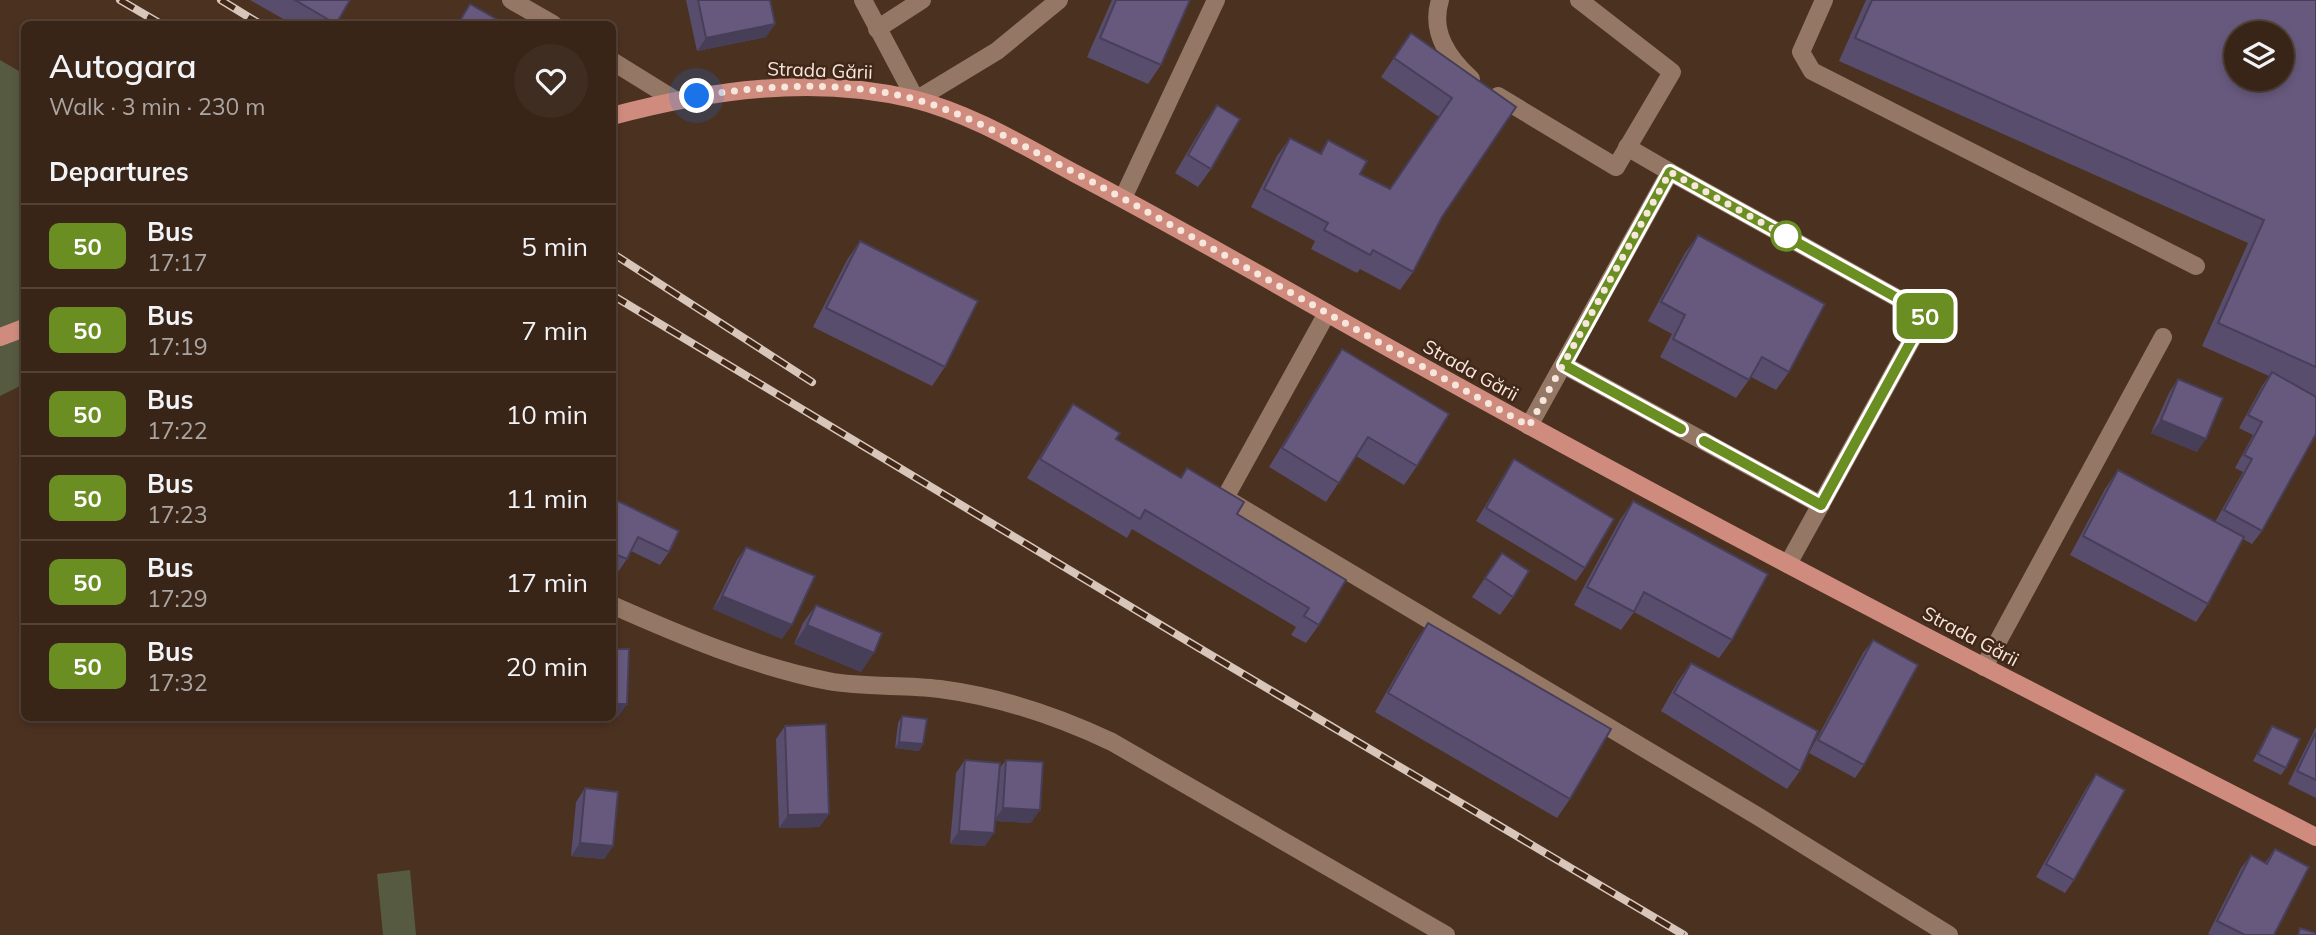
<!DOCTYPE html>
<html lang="en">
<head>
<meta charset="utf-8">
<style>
  body { margin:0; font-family:Mulish,sans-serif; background:#3f2d21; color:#f1f3f6; height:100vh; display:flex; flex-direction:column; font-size:26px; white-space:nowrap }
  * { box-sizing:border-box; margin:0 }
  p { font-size:23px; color:#aba5a2 }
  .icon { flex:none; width:38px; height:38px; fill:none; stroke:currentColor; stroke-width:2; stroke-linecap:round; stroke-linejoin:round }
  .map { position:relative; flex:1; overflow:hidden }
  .panel { position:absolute; left:21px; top:21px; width:595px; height:700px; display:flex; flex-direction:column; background:#382518; border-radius:10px; box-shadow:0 4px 10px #0003,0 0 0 2px #524237 }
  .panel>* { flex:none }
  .badge { padding:0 14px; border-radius:10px; font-size:24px; line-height:46px }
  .tools { position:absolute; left:2224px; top:21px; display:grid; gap:14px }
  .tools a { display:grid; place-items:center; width:70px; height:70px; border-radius:50%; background:#382518; box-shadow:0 4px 10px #0003,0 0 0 2px #524237; font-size:35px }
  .you { position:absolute; width:35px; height:35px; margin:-18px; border:5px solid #fff; border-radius:50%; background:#1a73e8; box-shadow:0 0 0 10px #1a73e833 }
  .map>.badge { position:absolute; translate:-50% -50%; box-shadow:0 0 0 4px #fff }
  h2 { padding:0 28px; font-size:26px; line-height:63px }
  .round { display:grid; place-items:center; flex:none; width:74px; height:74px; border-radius:37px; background:#3f2d21 }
  .head { display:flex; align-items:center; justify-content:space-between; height:119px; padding:0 28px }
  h1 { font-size:33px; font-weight:600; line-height:52px }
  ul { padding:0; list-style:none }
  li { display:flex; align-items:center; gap:21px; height:84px; padding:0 28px; border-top:2px solid #524237 }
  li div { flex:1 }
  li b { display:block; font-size:26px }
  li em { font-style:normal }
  li .badge { min-width:77px; font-weight:700; text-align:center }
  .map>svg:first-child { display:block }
</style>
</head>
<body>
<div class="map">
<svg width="2316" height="935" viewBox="0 0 2316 935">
  <rect width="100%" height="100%" fill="#4b3120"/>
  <g fill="#555a40">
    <path d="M0,60L24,74V384L0,396Z"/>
    <path d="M410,870L416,935H383L377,874Z"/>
  </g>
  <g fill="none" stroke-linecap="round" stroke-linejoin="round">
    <g stroke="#957765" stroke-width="18">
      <path d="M511,0L553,24"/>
      <path d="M863,0L916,100L997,51L1059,0"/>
      <path d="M1440,0C1430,32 1448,58 1471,79"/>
      <path d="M1824,0L1801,52L1812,71L2196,266"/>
      <path d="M877,29L922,0"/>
      <path d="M612,61L675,100"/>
      <path d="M1498,96L1616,167L1672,72L1579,0"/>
      <path d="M1627,147L1670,172"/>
      <path d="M1123,198L1216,0"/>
      <path d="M1327,313L1225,498L1759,817L1949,935"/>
      <path d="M1564,365L1821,505"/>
      <path d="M1529,426L1670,172L1926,314L1788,564"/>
      <path d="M612,605C682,636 753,666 828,681C865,688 903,684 940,689C1001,697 1057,716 1112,742L1446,935"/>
      <path d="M1984,667L2163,337"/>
    </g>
    <g stroke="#cf8c7e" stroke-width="18">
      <path d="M612,116C710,90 813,75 913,99C970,113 1024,146 1076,174C1191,234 1303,300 1416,363C1712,528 2014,683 2316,837"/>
      <path d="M0,337L24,328"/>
    </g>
    <defs>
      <g id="rail">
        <path d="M120,0L161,24"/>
        <path d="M221,0L260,24"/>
        <path d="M612,253L812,382"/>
        <path d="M612,295L1199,648L1684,935"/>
      </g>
    </defs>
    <use href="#rail" stroke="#d8c6ba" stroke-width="8"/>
    <use href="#rail" stroke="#402717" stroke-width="5" stroke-dasharray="16" stroke-linecap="butt"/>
  </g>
  <g fill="#584d6c">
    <path d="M250,0H350L335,24H292Z"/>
    <path d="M686,0H770L775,24L766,37L697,51Z"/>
    <path d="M1112,0H1190L1161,65L1148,84L1087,57Z"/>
    <path d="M1866,0H2316V434L2262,531L2252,544L2243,539L2208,604L2196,622L2070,555L2105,489L2118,470L2215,522L2243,472L2235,468L2253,435L2239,428L2262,386L2269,376L2202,346L2248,243L1839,61Z"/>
    <path d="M1411,33L1516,107L1442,217L1413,272L1400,290L1360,269L1357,273L1311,249L1315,241L1251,207L1277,156L1290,138L1320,153L1328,140L1360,174L1390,189L1439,117L1381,77Z"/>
    <path d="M1217,105L1211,169L1198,187L1175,173L1204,124Z"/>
    <path d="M1698,235L1789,372L1776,390L1751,377L1736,398L1660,357L1672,334L1648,321L1685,253Z"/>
    <path d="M860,241L945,367L932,386L813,327L847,260Z"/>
    <path d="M1342,349L1417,466L1404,485L1356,456L1326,502L1269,467L1329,368Z"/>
    <path d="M2178,379L2197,452L2151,433L2169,393Z"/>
    <path d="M1073,404L1116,439L1180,478L1187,468L1237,514L1346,580L1319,625L1306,643L1291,635L1296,627L1132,529L1127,538L1027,478L1060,423Z"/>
    <path d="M1514,459L1585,568L1576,581L1476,521L1505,473Z"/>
    <path d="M612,498L669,552L660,565L631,551L627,559L618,572L612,570Z"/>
    <path d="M1633,501L1732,640L1719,658L1634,612L1621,630L1574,605L1620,520Z"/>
    <path d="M746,547L782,639L713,609L737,560Z"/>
    <path d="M1502,553L1513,597L1500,615L1472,597Z"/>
    <path d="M816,605L861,672L794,644L803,623Z"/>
    <path d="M1428,623L1570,799L1557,818L1375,712L1415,642Z"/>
    <path d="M1873,640L1864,765L1855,778L1809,753L1863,653Z"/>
    <path d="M1691,663L1800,771L1787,789L1661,711L1678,681Z"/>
    <path d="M902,716L923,744L919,751L895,748L898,723Z"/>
    <path d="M785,726L829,814L819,827L779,828L776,739Z"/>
    <path d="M2272,726L2286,768L2281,775L2253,761L2268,732Z"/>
    <path d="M2316,727V798L2288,784Z"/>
    <path d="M965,760L999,769L1006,760L1031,823L995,821L985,846L950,844L956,773Z"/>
    <path d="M2096,774L2074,880L2065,893L2036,877L2087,787Z"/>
    <path d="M585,788L613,846L604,859L571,856L576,802Z"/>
    <path d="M2275,849L2274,935H2211L2208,934L2241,868L2251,855L2265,863Z"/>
  </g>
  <g fill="#473e58">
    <path d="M775,24L766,37L697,51L706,38Z"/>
    <path d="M2161,420L2206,439L2197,452L2151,433Z"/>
    <path d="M722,596L792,625L782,639L713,609Z"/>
    <path d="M807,625L874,653L861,672L794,644Z"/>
    <path d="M612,704H627L618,717H612Z"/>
    <path d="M899,742L923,744L919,751L895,748Z"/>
    <path d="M1003,808L1040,810L1031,823L994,821Z"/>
    <path d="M829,814L819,827L779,828L788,815Z"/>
    <path d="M959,831L994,833L985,846L950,844Z"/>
    <path d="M580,843L613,846L604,859L571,856Z"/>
  </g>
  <g fill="#66597d" stroke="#473e58" stroke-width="2" fill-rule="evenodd">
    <path d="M295,0H350L336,24Z"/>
    <path d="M698,0H770L775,24L706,38Z"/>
    <path d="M1116,0H1190L1161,65L1100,38Z"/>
    <path d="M1872,0H2316V367L2218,323L2264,220L1855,38ZM2236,33H2282V79H2236Z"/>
    <path d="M470,4L505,24H458Z"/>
    <path d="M1411,33L1516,107L1442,217L1413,272L1373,250L1370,255L1324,230L1328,223L1264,189L1290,138L1321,154L1328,140L1367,161L1360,174L1390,189L1452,98L1394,58Z"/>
    <path d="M1217,105L1240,119L1211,169L1188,155Z"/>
    <path d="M1698,235L1825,304L1789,372L1762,357L1749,380L1673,339L1685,315L1661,302Z"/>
    <path d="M860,241L978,301L945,367L826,308Z"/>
    <path d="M1342,349L1449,414L1417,466L1368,437L1339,483L1282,448Z"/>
    <path d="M2272,372L2316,397V434L2262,531L2224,510L2252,459L2244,455L2262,422L2248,415Z"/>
    <path d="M2178,379L2223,398L2206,439L2161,420Z"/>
    <path d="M1073,404L1120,433L1116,439L1181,478L1187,468L1244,502L1237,514L1346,580L1319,625L1304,616L1309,608L1145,510L1140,519L1040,459Z"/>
    <path d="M1514,459L1614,519L1585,568L1486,508Z"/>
    <path d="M2118,470L2244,537L2208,604L2083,536Z"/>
    <path d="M612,498L679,531L669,552L638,537L627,559L612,553Z"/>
    <path d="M1633,501L1768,574L1732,640L1644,592L1634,612L1587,587Z"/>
    <path d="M746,547L815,576L792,625L722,596Z"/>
    <path d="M1502,553L1529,571L1513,597L1485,578Z"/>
    <path d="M816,605L882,633L874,653L807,625Z"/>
    <path d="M1428,623L1611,729L1570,799L1388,693Z"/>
    <path d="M1873,640L1918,665L1864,765L1818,740Z"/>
    <path d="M612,649H629L627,704H612Z"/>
    <path d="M1691,663L1818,731L1800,771L1674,693Z"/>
    <path d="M902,716L927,719L923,744L899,742Z"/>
    <path d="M826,724L829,814L788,815L785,726Z"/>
    <path d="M2272,726L2300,739L2286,768L2258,754Z"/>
    <path d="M2316,732V780L2297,771Z"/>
    <path d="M965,760L1000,763L994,833L959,831Z"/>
    <path d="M1006,760L1043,762L1040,810L1003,808Z"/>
    <path d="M2096,774L2125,790L2074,880L2046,864Z"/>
    <path d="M585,788L618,792L613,846L580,843Z"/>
    <path d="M2275,849L2309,867L2274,935H2245L2217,921L2251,855L2267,864Z"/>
    <path d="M2300,928L2316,933V935H2298Z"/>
  </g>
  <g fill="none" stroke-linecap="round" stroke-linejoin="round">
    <defs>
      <path id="line" d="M1681,429L1564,365L1670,172L1926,314L1821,505L1704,441"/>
    </defs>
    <use href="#line" stroke="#fff" stroke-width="16"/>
    <use href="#line" stroke="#6b8e23" stroke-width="10"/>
    <path stroke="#f7e6dc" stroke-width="7" stroke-dasharray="0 12.6" d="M697,96C768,85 848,80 918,100C962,113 1003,135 1043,156C1089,180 1134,204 1178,229C1295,295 1412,361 1529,426L1670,172L1786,236"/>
  </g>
  <circle fill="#fff" stroke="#6b8e23" stroke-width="3.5" cx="1786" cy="236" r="14"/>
  <g text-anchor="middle" stroke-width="5" stroke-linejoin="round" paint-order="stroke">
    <g font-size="19" fill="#f7e6dc" stroke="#402717">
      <text transform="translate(820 70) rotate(2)" y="7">Strada Gării</text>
      <text transform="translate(1471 370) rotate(29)" y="7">Strada Gării</text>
      <text transform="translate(1971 636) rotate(28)" y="7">Strada Gării</text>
    </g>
  </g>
</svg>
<div class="tools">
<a><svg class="icon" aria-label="layers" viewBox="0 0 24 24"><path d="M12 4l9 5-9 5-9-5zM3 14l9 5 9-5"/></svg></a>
</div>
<div class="you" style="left:697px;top:96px"></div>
<b class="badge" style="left:1925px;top:316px;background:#6b8e23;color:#fff">50</b>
<section class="panel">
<div class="head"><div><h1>Autogara</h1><p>Walk · 3 min · 230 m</p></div><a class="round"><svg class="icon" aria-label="heart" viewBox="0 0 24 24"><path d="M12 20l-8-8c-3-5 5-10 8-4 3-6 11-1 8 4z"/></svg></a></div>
<h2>Departures</h2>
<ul>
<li><span class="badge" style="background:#6b8e23;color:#fff">50</span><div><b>Bus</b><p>17:17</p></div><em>5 min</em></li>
<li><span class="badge" style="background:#6b8e23;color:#fff">50</span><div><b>Bus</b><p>17:19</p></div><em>7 min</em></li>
<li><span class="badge" style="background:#6b8e23;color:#fff">50</span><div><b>Bus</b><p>17:22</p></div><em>10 min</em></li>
<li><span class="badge" style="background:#6b8e23;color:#fff">50</span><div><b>Bus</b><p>17:23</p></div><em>11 min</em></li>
<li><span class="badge" style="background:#6b8e23;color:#fff">50</span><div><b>Bus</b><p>17:29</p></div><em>17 min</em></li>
<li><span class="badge" style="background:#6b8e23;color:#fff">50</span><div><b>Bus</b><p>17:32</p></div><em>20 min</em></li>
</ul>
</section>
</div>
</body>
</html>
